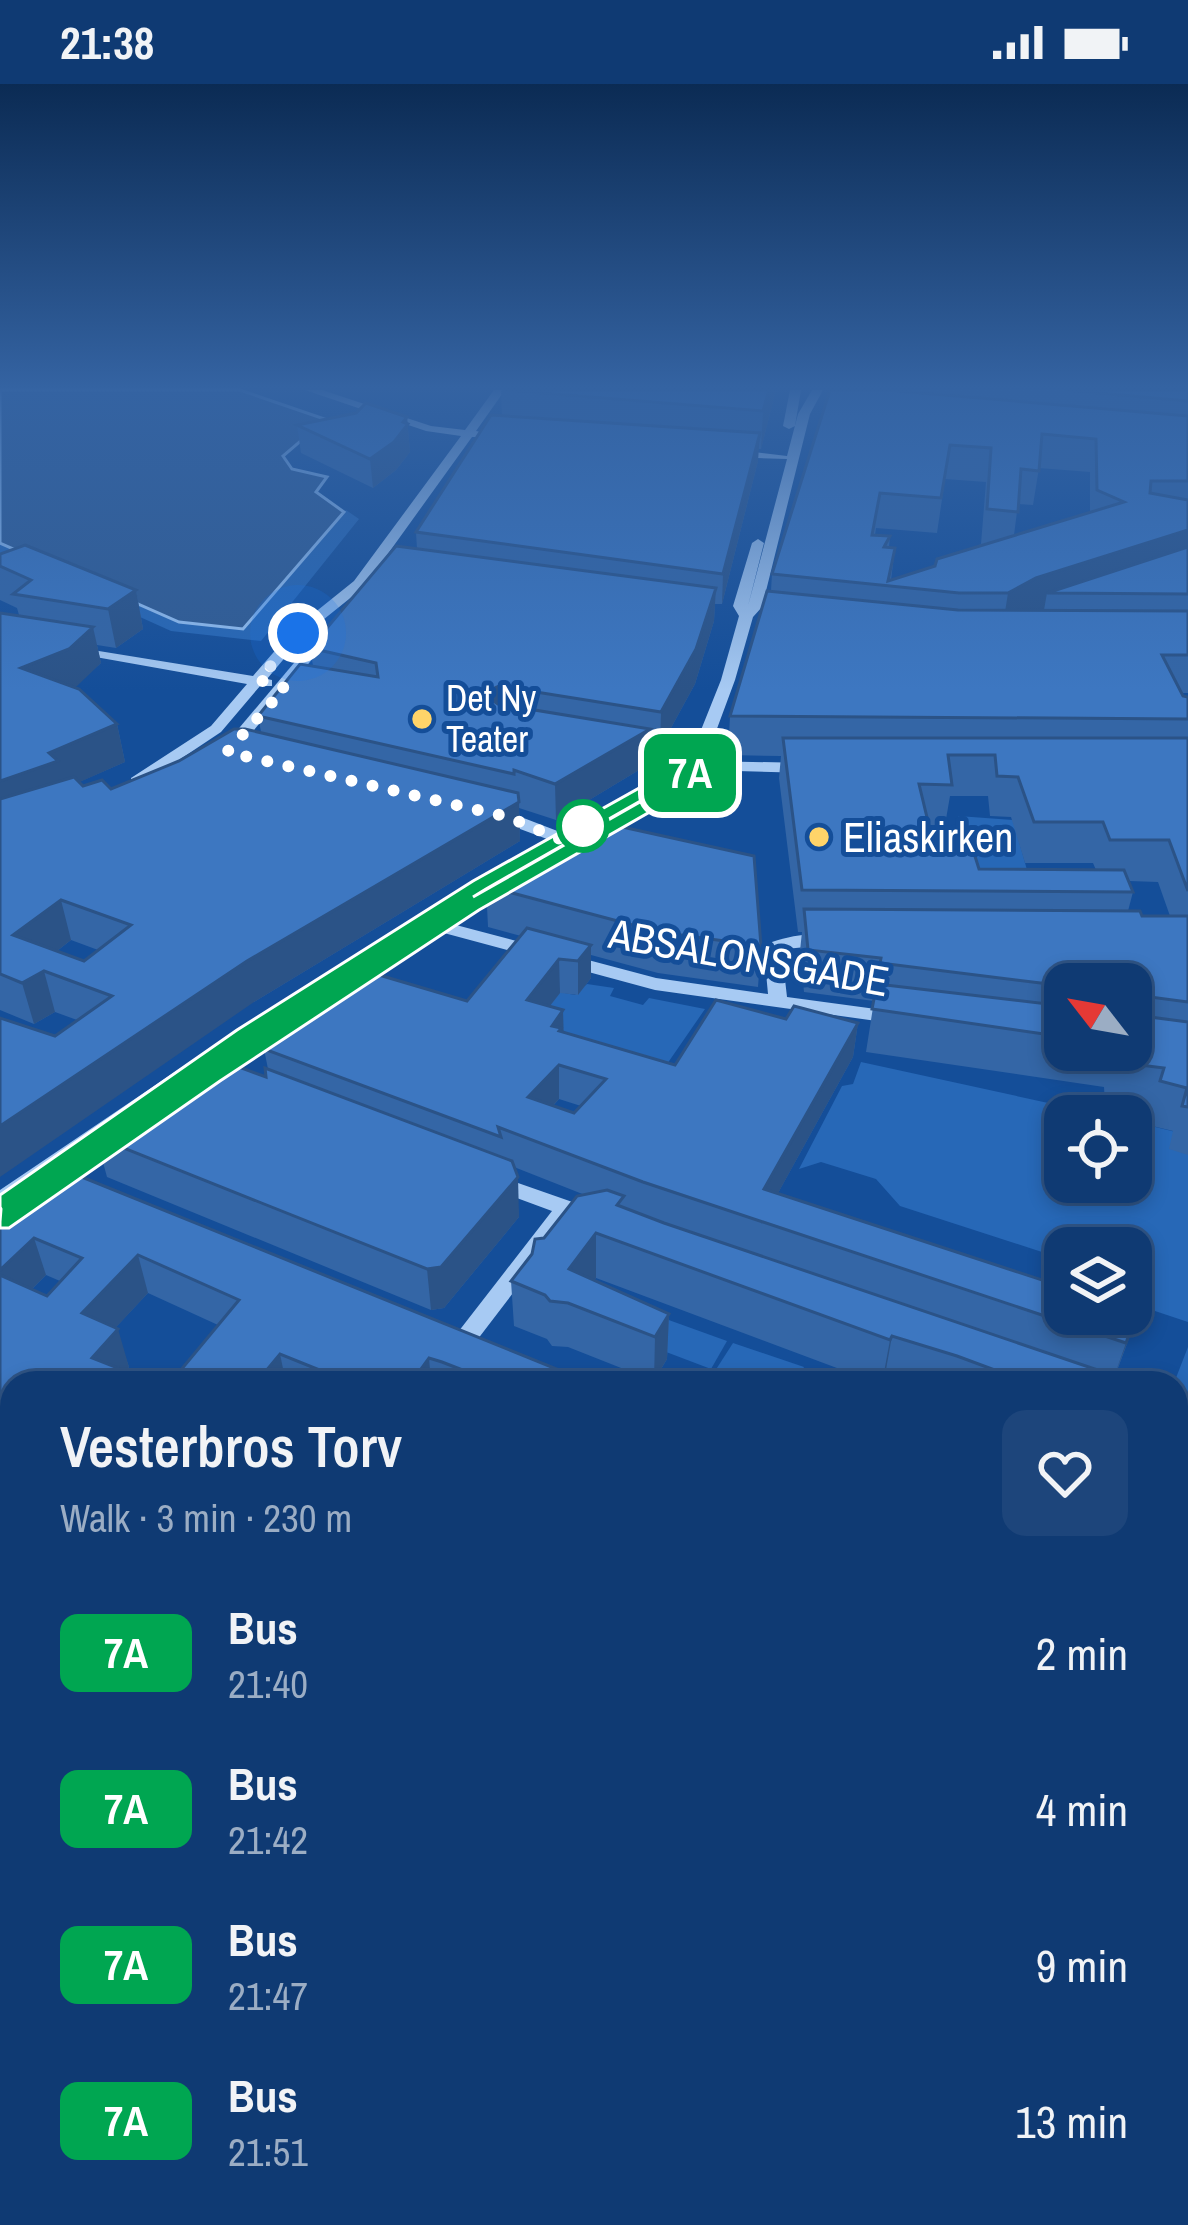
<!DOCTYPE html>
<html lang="en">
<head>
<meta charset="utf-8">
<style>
  body { margin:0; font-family:"Archivo Narrow",sans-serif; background:#1d457b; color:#f1f3f6; height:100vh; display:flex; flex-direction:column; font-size:45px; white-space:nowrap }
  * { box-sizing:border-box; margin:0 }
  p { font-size:39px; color:#9badc4 }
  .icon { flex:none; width:66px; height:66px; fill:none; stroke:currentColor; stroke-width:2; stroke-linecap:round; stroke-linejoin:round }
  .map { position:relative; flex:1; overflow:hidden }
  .panel { position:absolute; left:0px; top:1287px; width:1188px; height:855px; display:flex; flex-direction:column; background:#0f3a73; border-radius:36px 36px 0 0; box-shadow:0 6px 18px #0003,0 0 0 3px #2f5485 }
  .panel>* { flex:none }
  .badge { padding:0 24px; border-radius:18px; font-size:42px; line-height:78px }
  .needle { width:78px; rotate:301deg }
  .tools { position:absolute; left:1044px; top:879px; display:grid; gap:24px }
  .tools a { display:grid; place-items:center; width:108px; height:108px; border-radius:24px; background:#0f3a73; box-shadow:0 6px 18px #0003,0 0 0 3px #2f5485; font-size:60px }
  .you { position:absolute; width:60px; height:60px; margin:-30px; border:9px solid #fff; border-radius:50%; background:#1a73e8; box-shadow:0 0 0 18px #1a73e833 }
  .map>.badge { position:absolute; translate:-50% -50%; box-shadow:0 0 0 6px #fff }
  .round { display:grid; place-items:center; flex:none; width:126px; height:126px; border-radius:24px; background:#1d457b }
  .headline { display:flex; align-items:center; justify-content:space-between; height:204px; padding:0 60px }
  h1 { font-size:57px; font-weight:600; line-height:90px }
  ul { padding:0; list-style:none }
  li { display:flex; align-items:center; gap:36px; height:156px; padding:0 60px }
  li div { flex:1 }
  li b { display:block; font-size:45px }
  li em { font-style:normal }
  li .badge { min-width:132px; font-weight:700; text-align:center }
  .status { display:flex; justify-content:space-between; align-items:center; height:84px; padding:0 60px; background:#0f3a73; direction:ltr }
  .status svg { height:33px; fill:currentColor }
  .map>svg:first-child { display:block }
</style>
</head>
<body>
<div class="status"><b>21:38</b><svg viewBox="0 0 49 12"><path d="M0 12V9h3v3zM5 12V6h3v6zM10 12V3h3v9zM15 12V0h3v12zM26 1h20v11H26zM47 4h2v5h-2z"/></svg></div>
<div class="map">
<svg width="1188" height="2141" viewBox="0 0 1188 2141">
  <rect width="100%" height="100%" fill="#144e99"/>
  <g fill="#2768b7">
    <path d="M346,426L359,435L261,557L171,547L47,491L0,493V459L179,538L243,545Z"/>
    <path d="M958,732L1013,736L1027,786L978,810Z"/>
    <path d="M587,900L614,904L610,912L643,921L649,914L705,925L656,996L557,969L535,932L554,907L575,911Z"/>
    <path d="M861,978L1108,1032H1065V1098H1131V1037L1188,1051V1238L1131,1219V1164L1042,1168L900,1122L876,1095L821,1078L799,1085L842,1002L853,1000Z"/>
    <path d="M641,1226L727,1257L711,1285L624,1252Z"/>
    <path d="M733,1259L804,1283L795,1299H744L715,1287Z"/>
    <path d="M1188,1263V1512L1176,1507L1174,1299Z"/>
    <path d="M1176,1649L1188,1654V1817L1176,1811Z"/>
  </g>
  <path fill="#315c93" stroke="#9ac5f6" stroke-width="3" d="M0,306H240L348,343L304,354L283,372L292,385L327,393L316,408L344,428L243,545L179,538L0,459Z"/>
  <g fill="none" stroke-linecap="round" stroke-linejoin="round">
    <g fill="#a7caf3" fill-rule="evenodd">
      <path d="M305,306H322L431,342L465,346L494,306H505L476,347L486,349V353H472L364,503L303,552L267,595L272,596V602H260L221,648L143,700H131V694L211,642L247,600L73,569L66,565L68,562L253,592L293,546L354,497L461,352L426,347Z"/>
      <path d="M790,306H801L795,342L789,345L783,342Z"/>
      <path d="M812,306H823L810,330L762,523L753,533L735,596L705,677L808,679L816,684L808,689L701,686L696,697L600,756H588L586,752L664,703L574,754V761H562L489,802H477V794L547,755L491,734V726H503L560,748L676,683L619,672V666L689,676L721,596L739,532L733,522L752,459L758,455L764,459L748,522L787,375L729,373L723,369L729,365L787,372L798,330Z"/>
      <path d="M320,548L332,551L236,668H224V662Z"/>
      <path d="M508,794L517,799L514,803L456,841L656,894L768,910L765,878L772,858C793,851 813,848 835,852L838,856L835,860L786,865L783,878L787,913L898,928L908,934L898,940L655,906L444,849L356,907H342L340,903L428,843L430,837L439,836Z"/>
      <path d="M397,850L406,855L403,859L251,954L116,1048H129L132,1053L129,1058L57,1107H41L39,1101L0,1125V1106L237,946Z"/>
      <path d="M287,937L297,943L294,947L215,1000H201L198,995L201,990Z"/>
      <path d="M492,1090L601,1128L604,1133L593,1141L571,1133L471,1264H455L451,1258L455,1252L552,1127L484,1102L481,1097Z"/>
      <path d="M0,1702L12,1707V1738L0,1733Z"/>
      <path d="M644,2130H692L697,2141H648Z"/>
    </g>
  </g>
  <g fill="#3466a6" fill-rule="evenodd">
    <path d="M501,306H776L761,365H758V377L722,520H715L714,537L695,600L660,664L650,662L649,680L556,736L519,724L520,757L254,918L55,952L77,936L55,928L34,940L0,926V529L19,531L17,524L0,516V470L136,506L143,545L116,564L97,561L101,579L74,603L117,640L125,678L79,698L83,702L111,705L261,648L258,632L313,582L310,564L417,465L416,448L502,332ZM71,856L98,866L84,877L57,867Z"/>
    <path d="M830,306H1188V609H1182L1183,612L1188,613V1071L1169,1065L1173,1047L1148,1041L1151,1027L1105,1021L1104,1003L866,968L874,917L804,908L800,867L802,848H798L779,694L781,672L728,671L730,632L771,507L772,490ZM1039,384L1090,388V428L1014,451L1018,420L1033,421ZM945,395L986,398L981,460L935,482L891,496L895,464L889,463L890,452L875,451L876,444L937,449ZM950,712H988L990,732L1011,733L1025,779H1093L1096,786L979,785L931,750L929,741H945ZM1129,797L1158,798L1170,832H1142L1128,827L1133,808ZM1065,900H1131V966H1065Z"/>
    <path d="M407,333L410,368L396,386L373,404L301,369L297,341Z"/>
    <path d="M486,802L761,862L758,903L658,889L591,871V894L578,911L560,909L550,922L564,949L675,981L786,935L858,939L853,973L778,1109L1134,1241L1115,1292L1136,1299H891L884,1297L883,1299H877L596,1194L594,1196L669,1230L667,1275L654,1297L568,1263L552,1262L547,1255L514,1242L511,1197L544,1154L585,1111L514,1083L519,1133L444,1224L431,1226L107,1093L96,1053L266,993L268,985L264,965L467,917L521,852L488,843ZM559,1015L581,1022L574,1029L553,1022Z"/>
    <path d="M0,1122L591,1299H170L218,1241L148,1209L115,1244L129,1283L120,1292L122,1299H12V1363L0,1358ZM46,1191L60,1197L47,1212L32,1205Z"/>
    <path d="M0,1386L12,1392V1484L3,1480L7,1510L0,1518Z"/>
    <path d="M1176,1536L1188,1541V1628L1176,1623Z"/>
    <path d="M0,1578L12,1585V1687L0,1680Z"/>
    <path d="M1176,1763L1188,1768V1880L1176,1875Z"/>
    <path d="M12,1913V1996L0,1989V1927Z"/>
    <path d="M425,2130H626L644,2141H442Z"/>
    <path d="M748,2130H944L963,2141H766Z"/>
  </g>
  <g fill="#2b5387">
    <path d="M769,306H776L761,365L763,327Z"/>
    <path d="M407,333L410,368L396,386L373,404L370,375Z"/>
    <path d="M760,349L758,377L722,520L723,490Z"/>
    <path d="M1188,446V474L1047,509L1044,526L1002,547L1008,509L1036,494Z"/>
    <path d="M716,504L714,537L695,600L660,664L661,628Z"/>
    <path d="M136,506L143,545L116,564L108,525Z"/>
    <path d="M93,543L101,579L77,602L30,621L21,584Z"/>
    <path d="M499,602L501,637L486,612L488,607Z"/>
    <path d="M117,640L125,678L64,705L0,739V697L49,669Z"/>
    <path d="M650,645L649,680L556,736L555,700Z"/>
    <path d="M519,718L520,757L254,918L0,1093V1042L247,877Z"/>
    <path d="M61,816L71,856L25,892L13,851Z"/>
    <path d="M591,861V894L578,911V877Z"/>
    <path d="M559,875L560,909L528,950L527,916Z"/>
    <path d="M44,887L55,928L34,940L22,899Z"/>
    <path d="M1143,912L1132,955H1131V921Z"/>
    <path d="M563,926L564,960L552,942Z"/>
    <path d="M858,939L853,973L761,1140L764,1105Z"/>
    <path d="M559,981V1015L529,1047L528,1013Z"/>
    <path d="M518,1093L519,1133L444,1224L431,1226L427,1185Z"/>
    <path d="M596,1149V1194L576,1222L569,1185Z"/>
    <path d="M34,1154L46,1191L10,1227L0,1198V1186Z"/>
    <path d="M138,1171L148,1209L94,1267L82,1229Z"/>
    <path d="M1145,1206L1134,1241L1114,1293L1126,1259Z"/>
    <path d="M669,1230L667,1275L654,1297L655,1253Z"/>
    <path d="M118,1245L129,1283L120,1292L122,1299H100L92,1274Z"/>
    <path d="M892,1252L884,1297L882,1299L890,1256Z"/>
    <path d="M280,1270L286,1299H256Z"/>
    <path d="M429,1274L431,1299H411Z"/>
    <path d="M0,1472L3,1480L7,1510L0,1518Z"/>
    <path d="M12,1819V1892L0,1908V1834Z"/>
    <path d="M0,2038L6,2046L0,2054Z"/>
  </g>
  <g fill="#3d77c1" stroke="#2b5387" stroke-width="3" fill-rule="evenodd">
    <path d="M505,306H769L763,327Z"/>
    <path d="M830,306H886L1188,332V397H1151L1150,409L1188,416V446L1036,494L1008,509H959L772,490ZM1042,350L1096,355L1097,406L1124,418L937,475L935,482L888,497L895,464L884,463L890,452L872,451L880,409L941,414L950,361L991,364L987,425L1018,428L1021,385L1039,387Z"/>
    <path d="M1065,306H1188V317Z"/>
    <path d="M366,319L407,333L403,338L408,340L394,358L370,375L297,341L356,329Z"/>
    <path d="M491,331L760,349L723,490L416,448Z"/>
    <path d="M25,461L136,506L108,525L13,510L31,496L0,482V470Z"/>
    <path d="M396,462L716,504L696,565L661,628L499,602L488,607L486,612L498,620L650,645L555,700L514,686V690L258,632L300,580L378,593L376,579L310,564Z"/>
    <path d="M1188,463V510L1047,509Z"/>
    <path d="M767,507L958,526L1188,527V571H1162L1183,612L1188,613V635L730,632Z"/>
    <path d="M0,529L93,543L69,565L21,584L79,605L117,640L49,669L58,677L0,697Z"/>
    <path d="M234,645H245L518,709L519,718L247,877L0,1042V934L55,952L112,912L44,887L22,899L0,890V715L74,693L83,702L102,696L111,705L179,677ZM61,816L131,841L84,877L13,851Z"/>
    <path d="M783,654H1188V807L1169,756H1110L1103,738H1034L1018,693L997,692L995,671H948L952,701L919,700L931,750H968L979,785L1124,786L1133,808L802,806Z"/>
    <path d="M595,737L754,772L761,862L659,848L486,802L586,738Z"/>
    <path d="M804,825L1140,827L1142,832H1188V918L1143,912L1131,921V900L1065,902L880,879L881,874L808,866Z"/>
    <path d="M527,844L591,861L578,877L559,875L527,916L563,926L552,942L561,944L559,947L675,981L716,916L786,935L794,922L858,939L764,1105L1048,1198L1060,1166L1065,1168V1230H1131V1202L1145,1206L1126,1259L643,1098L498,1043L501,1053L264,965L263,950L362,886L467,917ZM559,981L606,995L574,1029L528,1013Z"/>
    <path d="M877,900L1065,922V953L872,925Z"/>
    <path d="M1131,925L1135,931L1188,938V1023L1182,1022L1187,1004L1160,997L1164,984L1116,978V966H1131Z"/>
    <path d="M223,977L266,993L265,984L512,1077L518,1093L441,1183L427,1185L96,1053L209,980Z"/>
    <path d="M57,1083L591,1299H481L478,1292L442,1278L429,1274L411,1299H313L322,1287L280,1270L256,1299H170L239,1216L138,1171L82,1229L118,1245L92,1274L118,1284L104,1299H12V1331L0,1326V1191L47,1212L82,1174L34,1154L0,1186V1122Z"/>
    <path d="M607,1106L624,1112L617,1121L664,1139L1136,1299H1030L957,1272L892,1252L890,1256L596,1149L569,1185L669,1230L655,1253L568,1219L550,1217L545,1211L511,1197L532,1170L535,1155L544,1154L577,1112Z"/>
    <path d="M0,1386L12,1392V1450L0,1444Z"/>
    <path d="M1176,1536L1188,1541V1586L1176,1581Z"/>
    <path d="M0,1578L12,1585V1658L0,1651Z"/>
    <path d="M0,1740L12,1747V1819L0,1834Z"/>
    <path d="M1176,1763L1188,1768V1834L1176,1829Z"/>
    <path d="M12,1913V1971L0,1964V1927Z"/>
    <path d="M276,2130H326L341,2141H270Z"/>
    <path d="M473,2130H626L644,2141H490Z"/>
    <path d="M805,2130H944L963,2141H824Z"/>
  </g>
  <linearGradient id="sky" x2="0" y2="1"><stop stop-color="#0b2b54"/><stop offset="0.5" stop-color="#3463a2"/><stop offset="1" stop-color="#3463a2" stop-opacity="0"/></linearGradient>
  <rect width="1188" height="606" fill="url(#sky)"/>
  <path fill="#00a651" stroke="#fff" stroke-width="3" fill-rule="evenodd" d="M691,675L700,681L699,694L688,706L479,826L220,997L9,1144H0V1138L1,1125L0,1123V1111L237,946L473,797ZM679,695L675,698L473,813L486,805Z"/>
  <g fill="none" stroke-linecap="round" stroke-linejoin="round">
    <path stroke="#fff" stroke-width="12" stroke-dasharray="0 21.6" d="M298,549L259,596L285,604L227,668L508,733L560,755L583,742"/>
  </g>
  <g fill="#ffd469" stroke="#144e99" stroke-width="4.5">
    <circle cx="422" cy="635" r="12"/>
    <circle cx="819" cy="753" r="12"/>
  </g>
  <circle fill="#fff" stroke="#00a651" stroke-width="6" cx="583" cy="742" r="24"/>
  <g text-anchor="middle" stroke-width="10" stroke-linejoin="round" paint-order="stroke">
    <g font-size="36" fill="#fff" stroke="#144e99" text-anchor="start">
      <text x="446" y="627">Det Ny<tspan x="446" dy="41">Teater</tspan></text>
    </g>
    <g font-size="42" fill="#fff" stroke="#144e99" text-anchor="start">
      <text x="843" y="768">Eliaskirken</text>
    </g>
    <g font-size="42" fill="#fff" stroke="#144e99">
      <text transform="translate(749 873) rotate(10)" y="15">ABSALONSGADE</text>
    </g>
  </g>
</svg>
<div class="tools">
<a><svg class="needle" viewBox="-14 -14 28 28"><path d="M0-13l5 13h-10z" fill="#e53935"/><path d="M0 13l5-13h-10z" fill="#9badc4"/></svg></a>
<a><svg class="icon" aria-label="locate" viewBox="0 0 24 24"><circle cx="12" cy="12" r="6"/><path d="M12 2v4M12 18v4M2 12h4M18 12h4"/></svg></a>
<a><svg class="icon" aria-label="layers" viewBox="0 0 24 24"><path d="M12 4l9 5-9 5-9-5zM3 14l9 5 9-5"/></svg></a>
</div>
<div class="you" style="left:298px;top:549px"></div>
<b class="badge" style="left:690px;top:689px;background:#00a651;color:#fff">7A</b>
<section class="panel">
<div class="headline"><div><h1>Vesterbros Torv</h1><p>Walk · 3 min · 230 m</p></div><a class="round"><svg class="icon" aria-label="heart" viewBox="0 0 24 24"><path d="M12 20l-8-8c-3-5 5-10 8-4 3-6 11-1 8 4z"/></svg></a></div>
<ul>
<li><span class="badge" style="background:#00a651;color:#fff">7A</span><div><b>Bus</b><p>21:40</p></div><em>2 min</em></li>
<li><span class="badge" style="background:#00a651;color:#fff">7A</span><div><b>Bus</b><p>21:42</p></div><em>4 min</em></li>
<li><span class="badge" style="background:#00a651;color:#fff">7A</span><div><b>Bus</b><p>21:47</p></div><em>9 min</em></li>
<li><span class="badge" style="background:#00a651;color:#fff">7A</span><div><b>Bus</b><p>21:51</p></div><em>13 min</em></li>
</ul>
</section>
</div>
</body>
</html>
